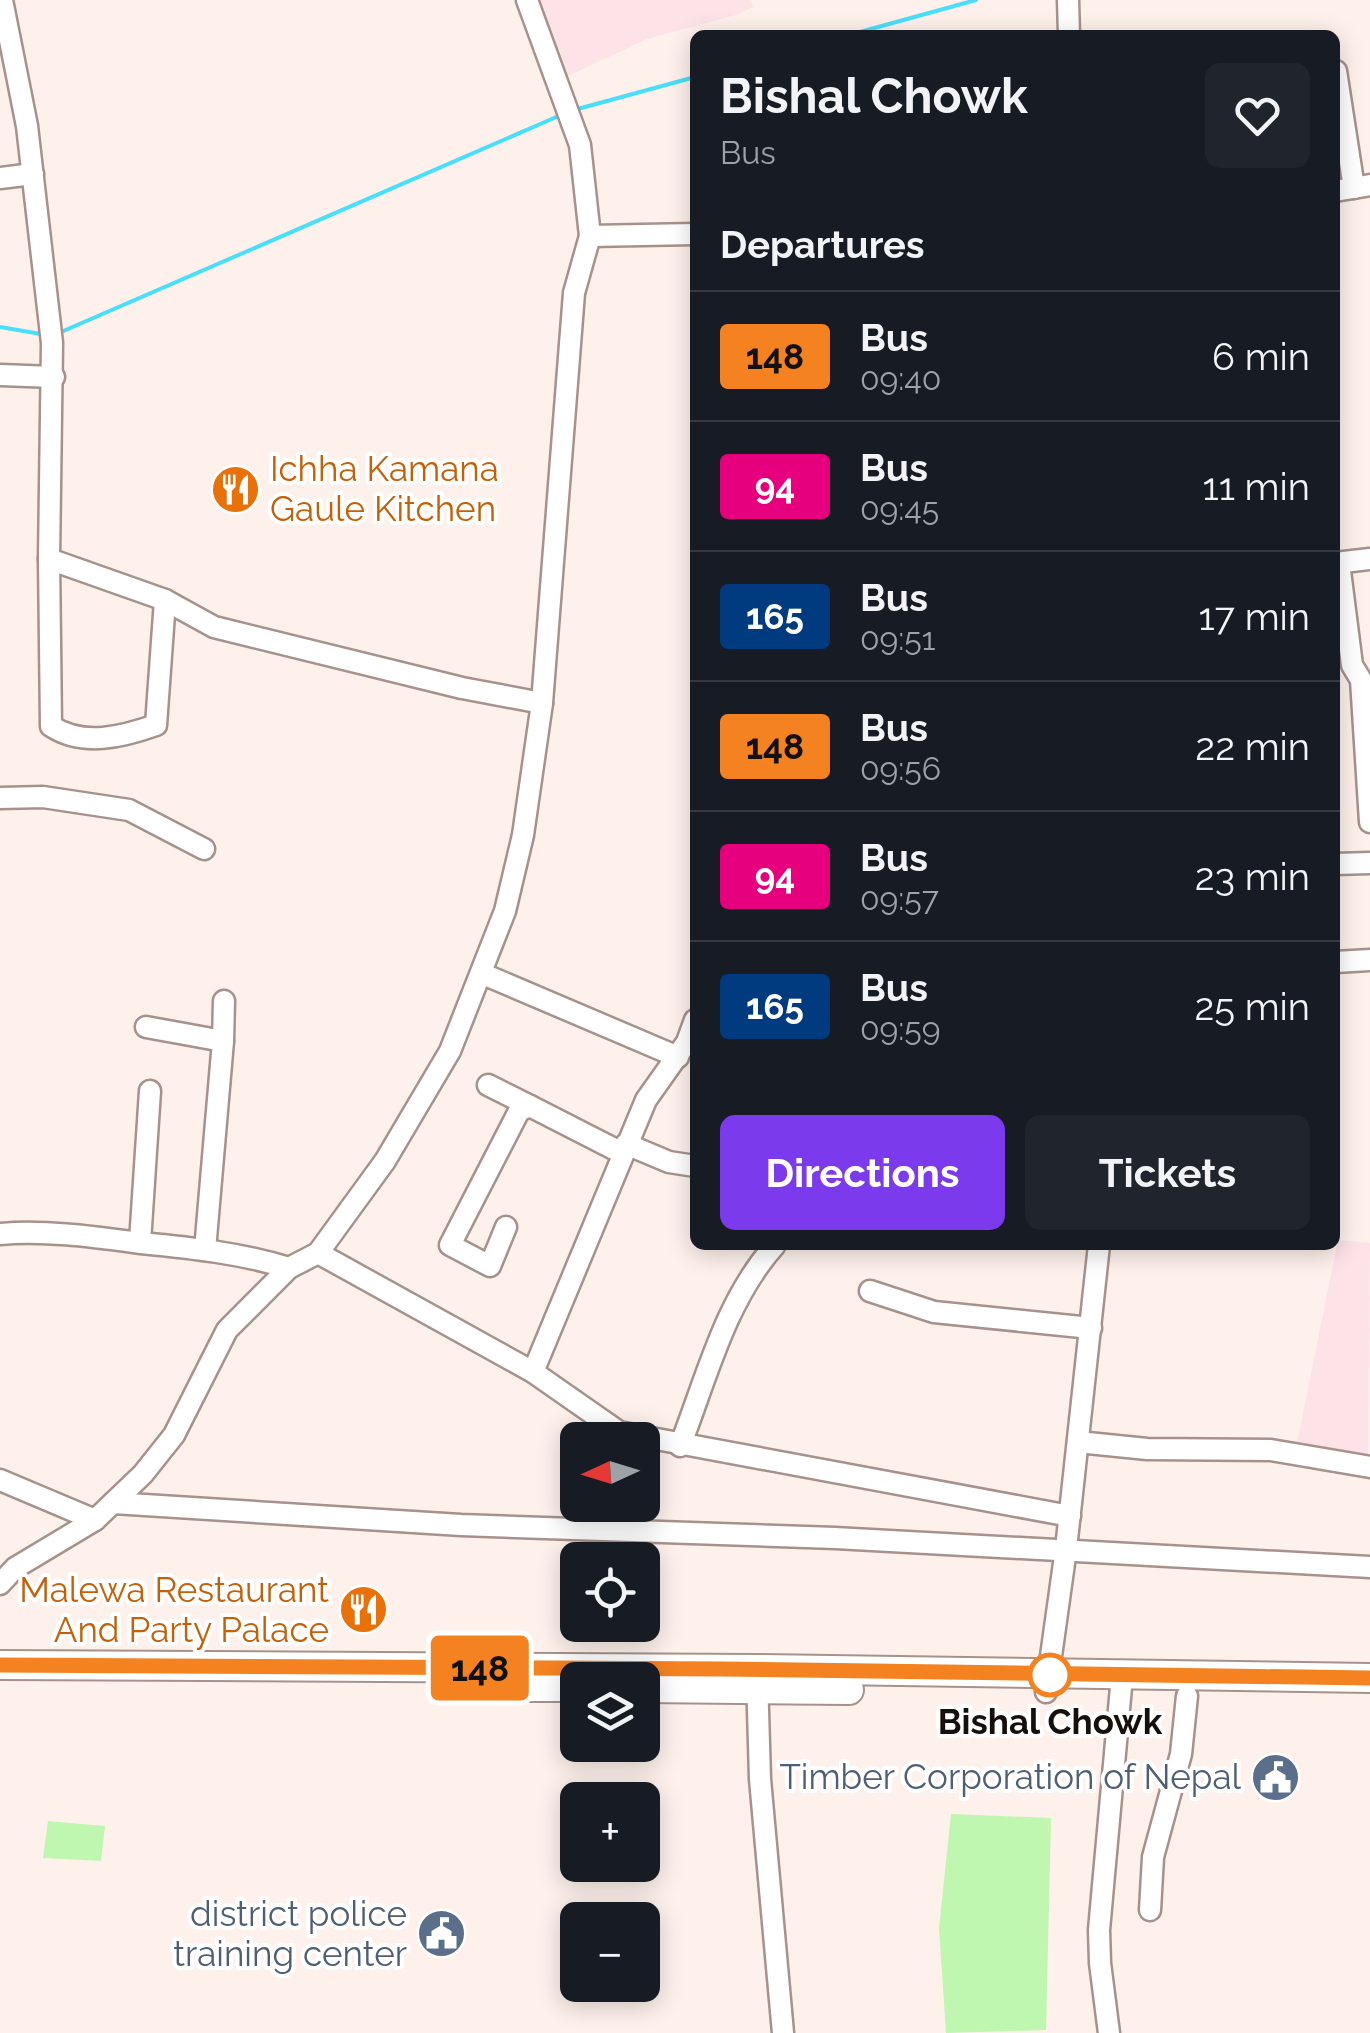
<!DOCTYPE html>
<html lang="en">
<head>
<meta charset="utf-8">
<style>
  body { margin:0; font-family:Raleway,sans-serif; background:#20242c; color:#f1f3f6; height:100vh; display:flex; flex-direction:column; font-size:38px; white-space:nowrap }
  * { box-sizing:border-box; margin:0 }
  p { font-size:32px; color:#9ea1a6 }
  .icon { flex:none; width:55px; height:55px; fill:none; stroke:currentColor; stroke-width:2; stroke-linecap:round; stroke-linejoin:round }
  .map { position:relative; flex:1; overflow:hidden }
  .drawer { position:absolute; left:690px; top:30px; width:650px; height:1220px; display:flex; flex-direction:column; background:#171b24; border-radius:15px; box-shadow:0 5px 25px #0003 }
  .drawer>* { flex:none }
  .badge { padding:0 20px; border-radius:8px; font-size:35px; line-height:65px }
  .needle { width:65px; rotate:266deg }
  .fabs { position:absolute; left:560px; top:1422px; display:grid; gap:20px }
  .fabs a { display:grid; place-items:center; width:100px; height:100px; border-radius:15px; background:#171b24; box-shadow:0 5px 25px #0003; font-size:50px }
  .map>.badge { position:absolute; translate:-50% -50%; box-shadow:0 0 0 5px #fff }
  h2 { padding:0 30px; font-size:38px; line-height:90px }
  .round { display:grid; place-items:center; flex:none; width:105px; height:105px; border-radius:15px; background:#20242c }
  .headline { display:flex; align-items:center; justify-content:space-between; height:170px; padding:0 30px }
  h1 { font-size:48px; font-weight:700; line-height:75px }
  .action { display:flex; gap:20px; margin-top:auto; padding:20px 30px }
  .action a { flex:1; height:115px; border-radius:15px; background:#7c3aed; color:#fff; font-size:40px; font-weight:700; line-height:115px; text-align:center }
  .action a+a { background:#20242c; color:#f1f3f6 }
  ul { padding:0; list-style:none }
  li { display:flex; align-items:center; gap:30px; height:130px; padding:0 30px; border-top:2px solid #363941 }
  li div { flex:1 }
  li b { display:block; font-size:38px }
  li em { font-style:normal }
  li .badge { min-width:110px; font-weight:700; text-align:center }
  .map>svg:first-child { display:block }
</style>
</head>
<body>
<div class="map">
<svg width="1370" height="2033" viewBox="0 0 1370 2033">
  <rect width="100%" height="100%" fill="#fef1ec"/>
  <g fill="#fde2e7">
    <path d="M537,0H751L753,7L736,15L647,39L568,76Z"/>
    <path d="M1338,1240L1370,1243L1368,1454L1297,1443Z"/>
  </g>
  <g fill="#bff6b0">
    <path d="M951,1814L1051,1818L1046,2030L946,2033L939,1928Z"/>
    <path d="M48,1821L105,1826L101,1861L43,1858Z"/>
  </g>
  <g fill="none" stroke-linecap="round" stroke-linejoin="round">
    <g stroke="#47dffb" stroke-width="4">
      <path d="M849,35L976,0"/>
      <path d="M574,110L695,77"/>
      <path d="M0,327L41,334"/>
      <path d="M61,332L561,115"/>
    </g>
    <defs>
      <g id="minor">
        <path d="M2,0L27,126L52,343L49,559L165,600L214,627L462,688L542,703"/>
        <path d="M1068,0L1069,35"/>
        <path d="M1336,71L1354,188"/>
        <path d="M0,178L33,174"/>
        <path d="M1335,191L1370,185"/>
        <path d="M590,236L695,234"/>
        <path d="M0,375L54,377"/>
        <path d="M49,559L51,726C83,747 122,737 156,725L165,600"/>
        <path d="M1335,563L1370,559"/>
        <path d="M1339,563L1352,665L1361,680L1370,822"/>
        <path d="M0,798L43,797L129,810L204,849"/>
        <path d="M1335,864L1370,863"/>
        <path d="M1335,962L1370,960"/>
        <path d="M483,974L678,1057"/>
        <path d="M146,1027L223,1041L205,1250"/>
        <path d="M223,1041L224,1001"/>
        <path d="M488,1085L530,1106"/>
        <path d="M626,1144L669,1162L695,1166"/>
        <path d="M506,1227L490,1266L450,1245L519,1111L530,1106L622,1153"/>
        <path d="M0,1234C47,1230 95,1237 141,1243C192,1248 240,1253 289,1268"/>
        <path d="M140,1242L150,1091"/>
        <path d="M318,1253L533,1372L619,1432L1070,1516"/>
        <path d="M870,1291L934,1312L1091,1328"/>
        <path d="M533,1372L646,1100L687,1042L695,1020"/>
        <path d="M1078,1442L1147,1449L1271,1450L1370,1467"/>
        <path d="M680,1446C707,1377 725,1301 775,1245"/>
        <path d="M0,1480L95,1520"/>
        <path d="M113,1503L461,1525L835,1538L1370,1567"/>
        <path d="M0,1584L15,1568L95,1520L143,1474L174,1435L227,1330L289,1268L318,1253L385,1161L450,1051L505,911L523,835L542,703L574,293L590,236L580,145L527,0"/>
        <path d="M757,1676L760,1779L783,2033"/>
        <path d="M1046,1692L1066,1549L1099,1245"/>
        <path d="M1150,1910L1153,1857L1181,1754L1187,1696"/>
        <path d="M1109,2033L1100,1963L1099,1930L1122,1676"/>
      </g>
      <g id="highway">
        <path d="M0,1665L757,1669L1370,1678"/>
        <path d="M489,1687H578"/>
        <path d="M642,1688L849,1690"/>
      </g>
    </defs>
    <use href="#minor" stroke="#a6928b" stroke-width="25"/>
    <use href="#highway" stroke="#a6928b" stroke-width="32"/>
    <use href="#minor" stroke="#fff" stroke-width="20"/>
    <use href="#highway" stroke="#fff" stroke-width="28"/>
  </g>
  <g fill="none" stroke-linecap="round" stroke-linejoin="round">
    <defs>
      <path id="line" d="M0,1665L722,1669L1370,1678"/>
    </defs>
    <use href="#line" stroke="#fff" stroke-width="22"/>
    <use href="#line" stroke="#f58220" stroke-width="15"/>
  </g>
  <defs>
    <symbol id="restaurant-disc" viewBox="-11 -11 22 22"><circle r="9.5" fill="#e8710a" stroke="#fff"/><path d="M-5-6h1v4h1v-4h1v4h1v-4h1v5L-1.5 .5V6h-2V.5L-5-1ZM5-6V6H3V1.5H1.5Q1.5-4 5-6Z" fill="#fff"/></symbol>
    <symbol id="civic-disc" viewBox="-11 -11 22 22"><circle r="9.5" fill="#5c6f8a" stroke="#fff"/><path d="M-.6-6.5H3V-4.5H.6V-3L4-1V1h2V6H-6V1h2V-1L-.6-3ZM-1.2 2.5V6h2.4V2.5Z" fill="#fff"/></symbol>
  </defs>
  <g fill-rule="evenodd">
    <use href="#restaurant-disc" x="208" y="462" width="55" height="55"/>
    <use href="#restaurant-disc" x="336" y="1582" width="55" height="55"/>
    <use href="#civic-disc" x="1248" y="1750" width="55" height="55"/>
    <use href="#civic-disc" x="414" y="1906" width="55" height="55"/>
  </g>
  <circle fill="#fff" stroke="#f58220" stroke-width="5" cx="1050" cy="1675" r="20"/>
  <g text-anchor="middle" stroke-width="8" stroke-linejoin="round" paint-order="stroke">
    <g font-size="35" fill="#c56008" stroke="#fff" text-anchor="start">
      <text x="270" y="481">Ichha Kamana<tspan x="270" dy="40">Gaule Kitchen</tspan></text>
      <text x="329" y="1602" text-anchor="end">Malewa Restaurant<tspan x="329" dy="40">And Party Palace</tspan></text>
    </g>
    <g font-size="35" font-weight="bold" fill="#160f0c" stroke="#fff">
      <text x="1050" y="1734">Bishal Chowk</text>
    </g>
    <g font-size="35" fill="#4e5e75" stroke="#fff" text-anchor="end">
      <text x="1241" y="1789">Timber Corporation of Nepal</text>
      <text x="407" y="1926">district police<tspan x="407" dy="40">training center</tspan></text>
    </g>
  </g>
</svg>
<div class="fabs">
<a><svg class="needle" viewBox="-14 -14 28 28"><path d="M0-13l5 13h-10z" fill="#e53935"/><path d="M0 13l5-13h-10z" fill="#9ea1a6"/></svg></a>
<a><svg class="icon" aria-label="locate" viewBox="0 0 24 24"><circle cx="12" cy="12" r="6"/><path d="M12 2v4M12 18v4M2 12h4M18 12h4"/></svg></a>
<a><svg class="icon" aria-label="layers" viewBox="0 0 24 24"><path d="M12 4l9 5-9 5-9-5zM3 14l9 5 9-5"/></svg></a>
<a>+</a>
<a>−</a>
</div>
<b class="badge" style="left:480px;top:1668px;background:#f58220;color:#111">148</b>
<section class="drawer">
<div class="headline"><div><h1>Bishal Chowk</h1><p>Bus</p></div><a class="round"><svg class="icon" aria-label="heart" viewBox="0 0 24 24"><path d="M12 20l-8-8c-3-5 5-10 8-4 3-6 11-1 8 4z"/></svg></a></div>
<h2>Departures</h2>
<ul>
<li><span class="badge" style="background:#f58220;color:#111">148</span><div><b>Bus</b><p>09:40</p></div><em>6 min</em></li>
<li><span class="badge" style="background:#e6007e;color:#fff">94</span><div><b>Bus</b><p>09:45</p></div><em>11 min</em></li>
<li><span class="badge" style="background:#003b80;color:#fff">165</span><div><b>Bus</b><p>09:51</p></div><em>17 min</em></li>
<li><span class="badge" style="background:#f58220;color:#111">148</span><div><b>Bus</b><p>09:56</p></div><em>22 min</em></li>
<li><span class="badge" style="background:#e6007e;color:#fff">94</span><div><b>Bus</b><p>09:57</p></div><em>23 min</em></li>
<li><span class="badge" style="background:#003b80;color:#fff">165</span><div><b>Bus</b><p>09:59</p></div><em>25 min</em></li>
</ul>
<div class="action"><a>Directions</a><a>Tickets</a></div>
</section>
</div>
</body>
</html>
